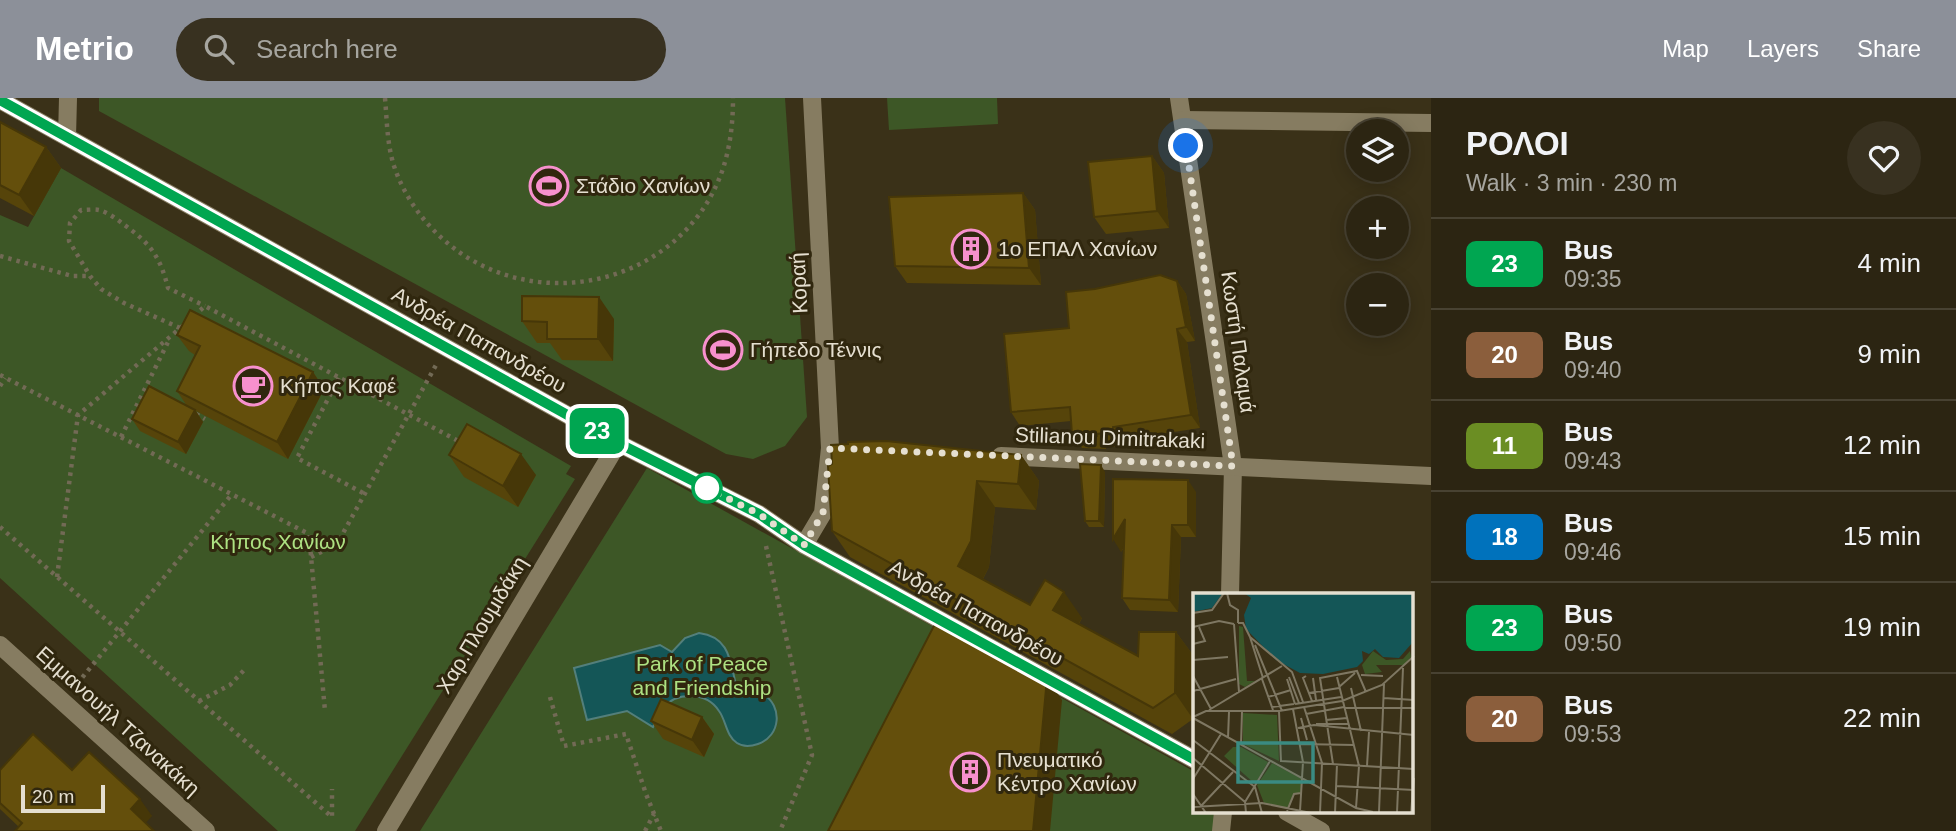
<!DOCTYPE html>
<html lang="en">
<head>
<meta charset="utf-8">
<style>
  body { margin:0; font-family:Helvetica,sans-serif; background:#383120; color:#f1f3f6; height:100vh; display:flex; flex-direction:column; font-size:26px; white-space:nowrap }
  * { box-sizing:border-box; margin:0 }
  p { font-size:23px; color:#a6a59f }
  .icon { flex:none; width:38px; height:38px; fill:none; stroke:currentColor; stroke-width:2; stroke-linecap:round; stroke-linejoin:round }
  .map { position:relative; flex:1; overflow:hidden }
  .drawer { display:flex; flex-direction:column; background:#2c2512; width:525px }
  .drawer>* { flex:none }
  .badge { padding:0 14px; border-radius:10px; font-size:24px; line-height:46px }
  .buttons { position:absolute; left:1346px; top:21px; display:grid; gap:14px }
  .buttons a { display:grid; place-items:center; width:63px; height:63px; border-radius:50%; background:#2c2512; box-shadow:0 4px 18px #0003,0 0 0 2px #484232; font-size:35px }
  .scale { position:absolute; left:21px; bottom:18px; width:84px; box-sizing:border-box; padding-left:7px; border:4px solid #e5dfd0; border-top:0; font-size:19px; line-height:24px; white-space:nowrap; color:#e5dfd0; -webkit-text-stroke:5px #30270e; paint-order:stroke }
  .you { position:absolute; width:35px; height:35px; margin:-18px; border:5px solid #fff; border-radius:50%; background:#1a73e8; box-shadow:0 0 0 10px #1a73e833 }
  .map>.badge { position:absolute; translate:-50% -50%; box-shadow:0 0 0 4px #fff }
  .round { display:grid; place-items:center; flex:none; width:74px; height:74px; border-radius:37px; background:#383120 }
  .summary { display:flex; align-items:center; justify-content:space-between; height:119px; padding:0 35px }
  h1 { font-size:33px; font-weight:700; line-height:52px }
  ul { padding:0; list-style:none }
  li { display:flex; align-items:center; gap:21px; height:91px; padding:0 35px; border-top:2px solid #484232 }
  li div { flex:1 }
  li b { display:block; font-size:26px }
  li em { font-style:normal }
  li .badge { min-width:77px; font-weight:700; text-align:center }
  header { display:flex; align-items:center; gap:42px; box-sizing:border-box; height:98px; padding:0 35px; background:#8c9099; color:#fff }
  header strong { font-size:33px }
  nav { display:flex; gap:38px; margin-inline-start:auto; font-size:24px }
  .search { width:490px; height:63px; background:#383120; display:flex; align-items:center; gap:18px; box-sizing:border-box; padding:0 24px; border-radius:38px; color:#a6a59f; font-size:26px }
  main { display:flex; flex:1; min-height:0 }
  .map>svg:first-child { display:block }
</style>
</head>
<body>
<header>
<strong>Metrio</strong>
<div class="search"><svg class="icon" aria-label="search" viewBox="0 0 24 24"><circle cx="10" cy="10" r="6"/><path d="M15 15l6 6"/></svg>Search here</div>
<nav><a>Map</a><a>Layers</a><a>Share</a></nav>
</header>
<main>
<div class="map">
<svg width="1431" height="733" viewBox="0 0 1431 733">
  <rect width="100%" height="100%" fill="#3a3118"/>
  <g fill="#3d5726">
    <path d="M99,0H785L807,319L785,348L753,361L726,356L99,13Z"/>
    <path d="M887,0H997L998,26L889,32Z"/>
    <path d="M61,70L571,368L566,376L575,381L355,733H278L0,480V117L28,129Z"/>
    <path d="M647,370L1195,674V714H1218L1216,733H420Z"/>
  </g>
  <path fill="#145657" stroke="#537f7b" stroke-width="2" d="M699,535C731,539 730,565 737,591C745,591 755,591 763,596C783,608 781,638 758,646C752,648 743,649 737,645C726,638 726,622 719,613C707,594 677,593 663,610C659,615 656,623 653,629L627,613L587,622L574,570L660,547L672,554L685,540Z"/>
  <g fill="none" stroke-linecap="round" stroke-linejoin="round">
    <g stroke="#726a55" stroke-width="4.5" stroke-dasharray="3.5 5" stroke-linecap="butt">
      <path d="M385,0C387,23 387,46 394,68C406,104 431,135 462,156C544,211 662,186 711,98C728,67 733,34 733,0"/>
      <path d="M0,158L72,178H90"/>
      <path d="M194,218L205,208L462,345"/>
      <path d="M180,230L124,205L101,191L90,178L69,143L70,125L81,112C87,112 94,111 99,112C107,114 117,121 123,126C150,145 160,158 168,190L205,208"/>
      <path d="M0,277L309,436L325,613"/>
      <path d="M339,280L297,360L365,396"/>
      <path d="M0,288L5,280"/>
      <path d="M196,316L205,321"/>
      <path d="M121,339L170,240"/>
      <path d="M0,429L332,719V691"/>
      <path d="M766,448L812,657L780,733"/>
      <path d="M311,459L337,446L436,267"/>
      <path d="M57,479L78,317L185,226"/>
      <path d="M77,586L232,396"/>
      <path d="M550,599L564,648L626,636L646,696L661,733"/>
      <path d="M199,603L230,587L246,570"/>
      <path d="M645,733L654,716"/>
    </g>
    <g stroke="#867c61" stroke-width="18">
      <path d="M1179,0L1233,368L1230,497"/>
      <path d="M1183,22L1431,25"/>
      <path d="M67,39L68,0"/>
      <path d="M1001,358L1431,378"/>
      <path d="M804,447L823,415L830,350L812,0"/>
      <path d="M386,733L618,345"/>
      <path d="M1221,733L1223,714"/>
    </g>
    <g stroke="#867c61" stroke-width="18">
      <path d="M0,2L618,345L759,416L804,447L1195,662"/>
      <path d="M0,547L206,733"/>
      <path d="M1287,714L1321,733"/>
    </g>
  </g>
  <g fill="#56440a">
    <path d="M0,24L46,49L61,70L34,118L0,100Z"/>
    <path d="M1152,58L1164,75L1169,130L1106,136L1094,119Z"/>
    <path d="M1023,95L1035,112L1041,187L907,185L895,168Z"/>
    <path d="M1177,183L1186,196L1195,243L1187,244L1200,330L1122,342L1123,348L1106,349V351L1082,350L1072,336L1071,323L1020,328L1011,314L1069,230Z"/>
    <path d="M614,221L613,263L562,262L550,245H537L522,223Z"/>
    <path d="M177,237L313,274L324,291L288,361L196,313L203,324L186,356L140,333L132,321L187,308L177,293L195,257L189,253Z"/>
    <path d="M848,346L1021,357L1039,383L1036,412L995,409L989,469L983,481L1030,507L1082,520L1079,526L1138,558L1176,534L1195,560L1193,621L1172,636L850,459L832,433V366Z"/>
    <path d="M449,357L536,377L518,409L464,379Z"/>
    <path d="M1105,374L1104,429H1089L1085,423Z"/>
    <path d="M1113,381L1196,394V439H1181L1178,514L1130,512L1122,500L1124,450L1121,454Z"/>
    <path d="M702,619L714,636L704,659L663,641L651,623Z"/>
    <path d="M0,672H72L152,718L19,729L0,711Z"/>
  </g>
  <g fill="#463708">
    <path d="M46,49L61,70L34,118L19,97Z"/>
    <path d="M1152,58L1164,75L1169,130L1157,113Z"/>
    <path d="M1023,95L1035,112L1041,187L1029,170Z"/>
    <path d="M1177,183L1186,196L1195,243L1186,229Z"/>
    <path d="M599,199L614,221L613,263L598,241Z"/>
    <path d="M1177,231L1187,244L1200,330L1191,317Z"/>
    <path d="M313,274L324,291L288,361L277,344Z"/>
    <path d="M195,312L203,324L186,356L178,344Z"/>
    <path d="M1113,329L1122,342L1123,348L1113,334Z"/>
    <path d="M521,356L536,377L518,409L503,388Z"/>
    <path d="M1021,357L1039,383L1036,412L1018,386Z"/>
    <path d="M1101,367L1105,374L1104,429L1099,423Z"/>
    <path d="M1188,382L1196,394V439L1188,427Z"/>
    <path d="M977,383L995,409L989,469L976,494L958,468Z"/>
    <path d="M1125,421L1133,433L1121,454L1113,441Z"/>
    <path d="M1172,427L1181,439L1178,514L1169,502Z"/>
    <path d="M1064,494L1082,520L1071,538L1053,512Z"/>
    <path d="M1176,534L1195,560L1193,621L1175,595Z"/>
    <path d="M1047,580L1062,602L1050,733H1033Z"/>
    <path d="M702,619L714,636L704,659L692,642Z"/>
    <path d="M140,701L152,718L143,728L131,711Z"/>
  </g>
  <g fill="#644f0c" stroke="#463708" stroke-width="2">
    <path d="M0,24L46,49L19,97L0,87Z"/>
    <path d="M1152,58L1157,113L1094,119L1088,64Z"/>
    <path d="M1023,95L1029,170L895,168L889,99Z"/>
    <path d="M1160,177L1177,183L1186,229L1177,231L1191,317L1113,329V334L1097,336V338L1072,336L1070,309L1011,314L1004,236L1069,230L1066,194L1095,191Z"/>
    <path d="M522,198L599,199L598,241H547V224L522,223Z"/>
    <path d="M190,212L313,274L277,344L177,293L200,248L177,237Z"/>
    <path d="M149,288L195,312L178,344L132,321Z"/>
    <path d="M467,326L521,356L503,388L449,357Z"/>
    <path d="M886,343L1021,357L1018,386L977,383L971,443L958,468L1030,507L1045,482L1064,494L1053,512L1138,558L1139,534H1176L1175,595L1153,610L832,433L828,368L832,366L831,347L848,346V344Z"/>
    <path d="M1080,366L1101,367L1099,423H1085Z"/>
    <path d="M1113,381L1188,382V427H1172L1169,502L1122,500L1125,421L1113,441Z"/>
    <path d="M938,520L1047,580L1033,733H828Z"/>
    <path d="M661,601L702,619L692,642L651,623Z"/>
    <path d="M33,636L72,672L89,654L140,701L131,711L154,733H15L22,725L0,705V672Z"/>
  </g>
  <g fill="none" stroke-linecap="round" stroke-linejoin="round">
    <defs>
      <path id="line" d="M0,2L618,345L759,416L804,447L1195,662"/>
    </defs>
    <use href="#line" stroke="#fff" stroke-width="16"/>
    <use href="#line" stroke="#00a651" stroke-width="10"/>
    <path stroke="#e5dfd0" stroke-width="7" stroke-dasharray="0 12.6" d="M707,390L759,416L804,447L823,415L830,350L1233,368L1186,48"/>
  </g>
  <defs>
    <symbol id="stadium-ring" viewBox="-11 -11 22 22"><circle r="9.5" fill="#30270e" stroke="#f790cd" stroke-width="1.5"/><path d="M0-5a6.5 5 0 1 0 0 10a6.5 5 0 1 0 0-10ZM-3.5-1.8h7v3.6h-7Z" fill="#f790cd"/></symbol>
    <symbol id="building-ring" viewBox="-11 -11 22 22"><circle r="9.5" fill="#30270e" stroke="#f790cd" stroke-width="1.5"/><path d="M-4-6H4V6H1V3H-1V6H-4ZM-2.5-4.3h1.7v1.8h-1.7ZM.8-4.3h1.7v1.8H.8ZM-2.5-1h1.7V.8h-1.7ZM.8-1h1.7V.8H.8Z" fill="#f790cd"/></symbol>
    <symbol id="cafe-ring" viewBox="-11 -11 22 22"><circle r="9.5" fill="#30270e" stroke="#f790cd" stroke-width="1.5"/><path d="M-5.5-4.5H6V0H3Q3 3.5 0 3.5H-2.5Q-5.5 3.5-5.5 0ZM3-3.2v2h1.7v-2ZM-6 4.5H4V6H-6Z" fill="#f790cd"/></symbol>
  </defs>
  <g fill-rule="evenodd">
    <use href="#stadium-ring" x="527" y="66" width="44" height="44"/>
    <use href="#building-ring" x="949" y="129" width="44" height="44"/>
    <use href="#stadium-ring" x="701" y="230" width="44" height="44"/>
    <use href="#cafe-ring" x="231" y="266" width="44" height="44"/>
    <use href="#building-ring" x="948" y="652" width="44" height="44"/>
  </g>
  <circle fill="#fff" stroke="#00a651" stroke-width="3.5" cx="707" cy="390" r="14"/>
  <g text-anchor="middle" stroke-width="6" stroke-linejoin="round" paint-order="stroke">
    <g font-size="21" fill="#e5dfd0" stroke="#30270e" text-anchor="start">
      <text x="576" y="95">Στάδιο Χανίων</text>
      <text x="998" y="158">1ο ΕΠΑΛ Χανίων</text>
      <text x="750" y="259">Γήπεδο Τέννις</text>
      <text x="280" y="295">Κήπος Καφέ</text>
      <text x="997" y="669">Πνευματικό<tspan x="997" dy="24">Κέντρο Χανίων</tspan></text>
    </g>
    <g font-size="21" fill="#e5dfd0" stroke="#30270e">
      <text transform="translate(799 185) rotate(-93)" y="7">Κοραή</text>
      <text transform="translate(479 242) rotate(29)" y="7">Ανδρέα Παπανδρέου</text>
      <text transform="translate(1238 244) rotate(82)" y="7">Κωστή Παλαμά</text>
      <text transform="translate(1110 340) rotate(2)" y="7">Stilianou Dimitrakaki</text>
      <text transform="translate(976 515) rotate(29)" y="7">Ανδρέα Παπανδρέου</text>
      <text transform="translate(482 527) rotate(-59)" y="7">Χαρ.Πλουμιδάκη</text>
      <text transform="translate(118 623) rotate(42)" y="7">Εμμανουήλ Τζανακάκη</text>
    </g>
    <g font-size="21" fill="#ade182" stroke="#30270e">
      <text x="278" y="451">Κήπος Χανίων</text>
      <text x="702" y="573">Park of Peace<tspan x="702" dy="24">and Friendship</tspan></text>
    </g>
  </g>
  <g transform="translate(1193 495)">
    <rect width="220" height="220" fill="#3a3118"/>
    <path d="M46,33L50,34L54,88H62L52,94L46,91ZM180,58L193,67L210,66L217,58L218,64L211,72H183L189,79L172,81L169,72ZM50,120L84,122L86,168L50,151ZM40,154H48L75,169L62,191L31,163ZM79,170L109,186L108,200H101L94,216L71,210L64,192Z" fill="#3d5726"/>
    <path d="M0,0H30L19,15L0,19ZM51,0H220V49L206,65L190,64L182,56L176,61L169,58L170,68L164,74L130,81L107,80L83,67L53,36L51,22L58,5Z" fill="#145657"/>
    <path fill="none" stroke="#7e7762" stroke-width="2" d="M34,0L37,12L45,17V30M0,20L19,17L31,0M45,30H50L57,44L70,85M41,31L46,99M0,34L26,28L41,31M57,44L99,79L110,109M0,51L12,48L6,34M62,52L89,118M0,67L35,64M168,82L190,83M0,83L18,116M113,83L110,85L119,108M96,84L106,110M144,84L166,173L163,215M120,85L123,107M69,86L80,117M94,86L102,111M146,94L162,80M158,95L168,138M0,98L43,86M116,100L146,95M75,104L98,97M191,105L221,107M102,111L148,104M79,114L101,111M111,114L129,170L127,220M151,115H221M100,116L110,169L107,218M16,117L89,73M86,118L88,169M113,121L151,114M0,124L13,118H86L149,108L189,92L221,63M0,125L163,215L180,219M108,125L114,147M133,127L154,125M123,131H155M105,135L121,132L221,142M35,145L36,119M0,147L62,194L69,220M48,151L49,119M107,151L161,152M0,165L52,209M88,168L221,176M140,171L127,85L164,78L173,99M174,173L176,139M0,186L28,141M144,193L221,197M0,201L13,220M8,213L40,179M0,214L69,210L118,220M94,218L101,201L108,200M186,219L191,91M53,220L52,209L77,168M142,220L144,171M204,220L210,75M218,220L221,185"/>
    <path fill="#3a8b82" fill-opacity="0.15" stroke="#3a8b82" stroke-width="3.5" d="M45,150H120V189H45Z"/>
    <rect width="220" height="220" fill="none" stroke="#e5dfd0" stroke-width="3.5"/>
  </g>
</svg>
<div class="buttons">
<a><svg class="icon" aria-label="layers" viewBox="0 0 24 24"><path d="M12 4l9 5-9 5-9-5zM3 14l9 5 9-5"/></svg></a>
<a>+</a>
<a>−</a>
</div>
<div class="scale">20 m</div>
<div class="you" style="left:1186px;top:48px"></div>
<b class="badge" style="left:597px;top:333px;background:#00a651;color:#fff">23</b>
</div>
<section class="drawer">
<div class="summary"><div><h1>ΡΟΛΟΙ</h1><p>Walk · 3 min · 230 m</p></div><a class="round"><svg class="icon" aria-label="heart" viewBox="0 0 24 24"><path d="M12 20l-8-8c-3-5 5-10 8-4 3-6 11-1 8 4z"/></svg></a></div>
<ul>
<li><span class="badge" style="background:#00a651;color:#fff">23</span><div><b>Bus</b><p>09:35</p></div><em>4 min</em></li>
<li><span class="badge" style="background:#8b5e3c;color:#fff">20</span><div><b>Bus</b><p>09:40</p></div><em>9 min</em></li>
<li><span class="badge" style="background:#6b8e23;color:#fff">11</span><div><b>Bus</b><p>09:43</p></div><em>12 min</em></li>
<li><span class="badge" style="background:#0072bc;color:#fff">18</span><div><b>Bus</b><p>09:46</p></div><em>15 min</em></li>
<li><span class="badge" style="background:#00a651;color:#fff">23</span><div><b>Bus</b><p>09:50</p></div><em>19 min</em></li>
<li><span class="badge" style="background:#8b5e3c;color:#fff">20</span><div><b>Bus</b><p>09:53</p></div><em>22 min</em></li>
</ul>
</section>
</main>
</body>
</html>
